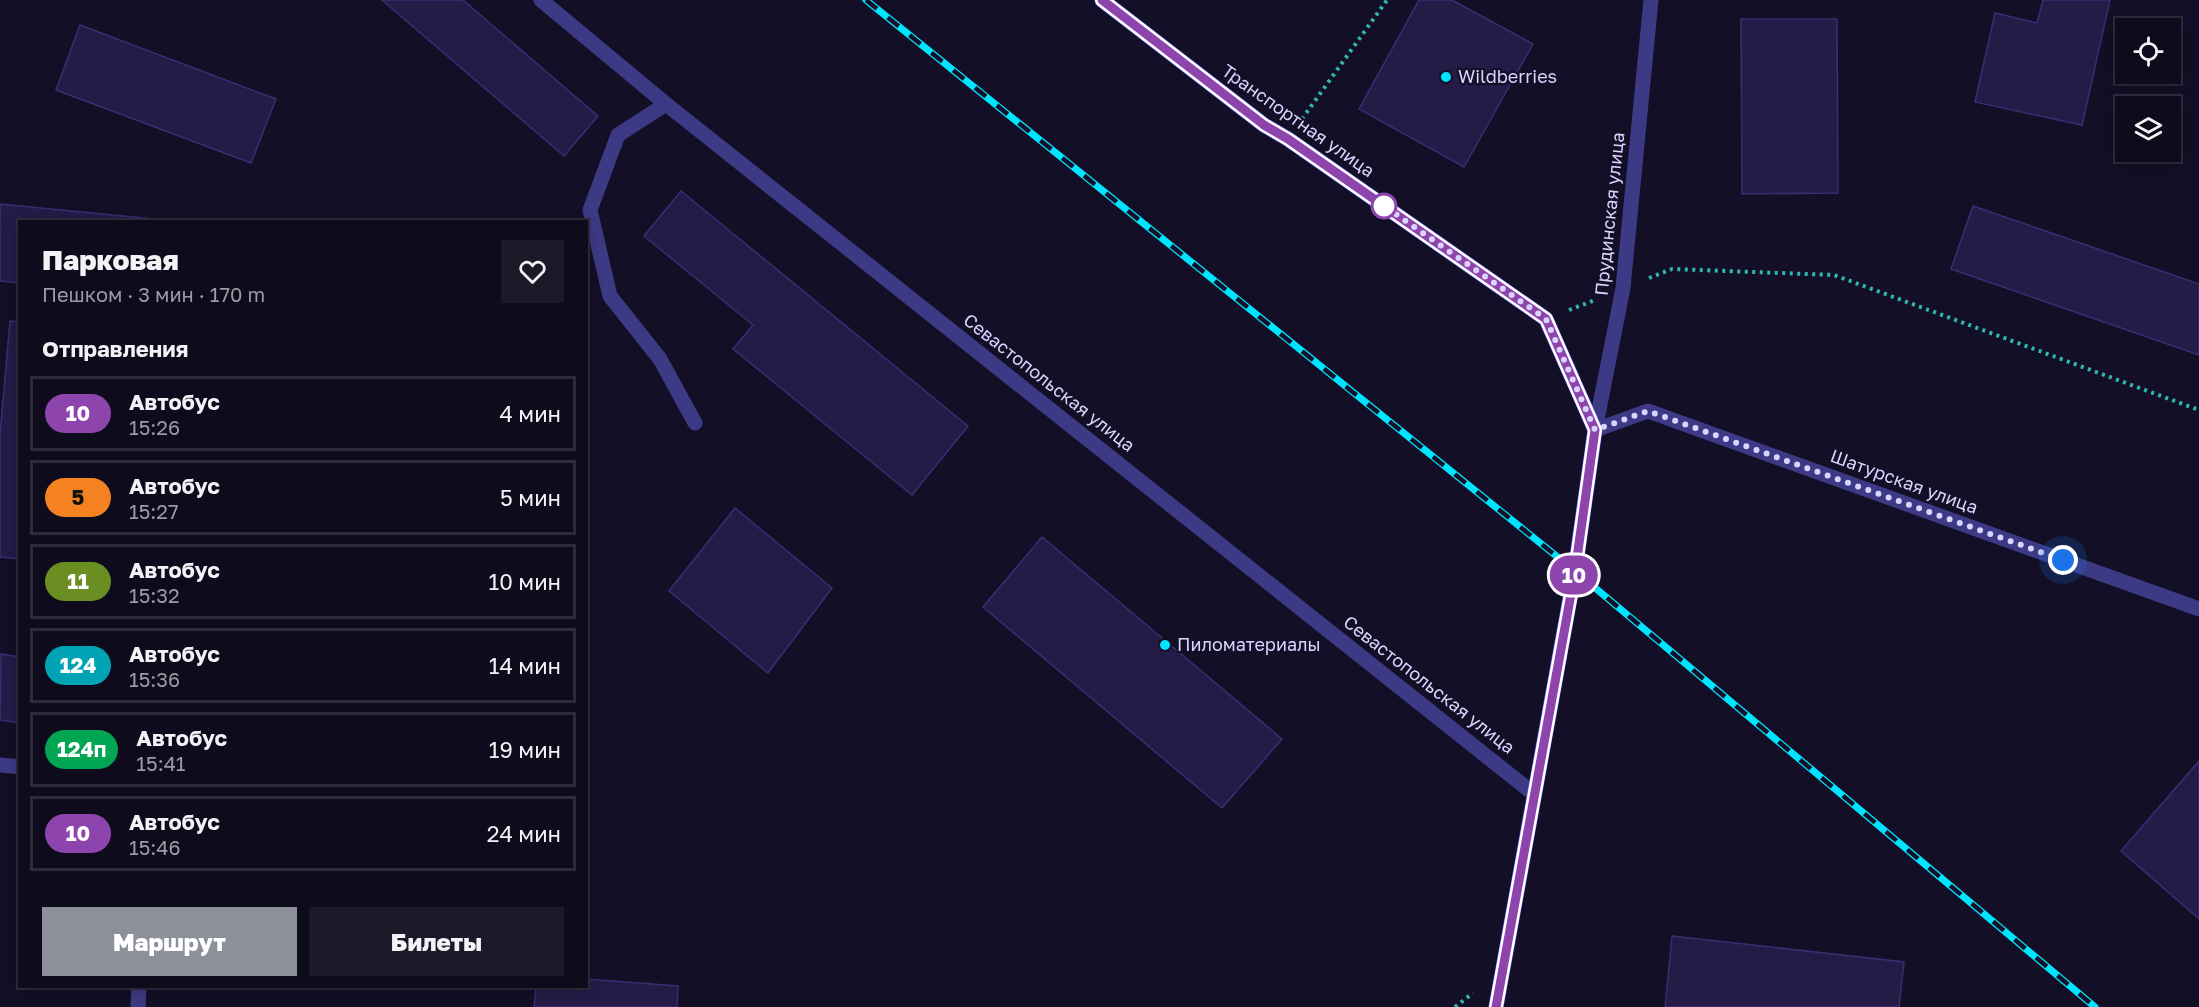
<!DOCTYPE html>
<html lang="ru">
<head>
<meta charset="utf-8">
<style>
  body { margin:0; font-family:"Golos Text",sans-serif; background:#1c1929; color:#f1f3f6; height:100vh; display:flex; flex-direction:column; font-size:22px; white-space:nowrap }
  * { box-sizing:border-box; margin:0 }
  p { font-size:20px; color:#9b9ba3 }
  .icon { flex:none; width:33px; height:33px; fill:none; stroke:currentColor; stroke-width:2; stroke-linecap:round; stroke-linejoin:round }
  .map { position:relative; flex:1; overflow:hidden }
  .panel { position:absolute; left:18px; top:220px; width:570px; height:768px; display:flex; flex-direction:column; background:#0e0b1c; border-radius:0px; box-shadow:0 3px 15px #0003,0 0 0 2px #2e2b3b }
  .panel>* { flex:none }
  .badge { padding:0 12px; border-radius:20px; font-size:21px; line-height:39px }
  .fabs { position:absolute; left:2115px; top:18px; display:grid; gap:12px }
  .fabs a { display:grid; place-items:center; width:66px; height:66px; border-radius:0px; background:#0e0b1c; box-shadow:0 3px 15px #0003,0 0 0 2px #2e2b3b; font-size:30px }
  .you { position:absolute; width:30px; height:30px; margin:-15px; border:4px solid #fff; border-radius:50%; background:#1a73e8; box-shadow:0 0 0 9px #1a73e833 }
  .map>.badge { position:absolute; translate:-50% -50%; box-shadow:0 0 0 3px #fff }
  h2 { padding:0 24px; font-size:22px; line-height:54px }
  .round { display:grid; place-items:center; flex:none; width:63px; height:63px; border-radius:0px; background:#1c1929 }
  .overview { display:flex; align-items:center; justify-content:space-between; height:102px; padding:0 24px }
  h1 { font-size:28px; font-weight:800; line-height:45px }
  .primary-button { display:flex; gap:12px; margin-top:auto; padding:12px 24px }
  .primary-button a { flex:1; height:69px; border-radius:0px; background:#8c9099; color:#fff; font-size:24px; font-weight:800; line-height:69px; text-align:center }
  .primary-button a+a { background:#1c1929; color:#f1f3f6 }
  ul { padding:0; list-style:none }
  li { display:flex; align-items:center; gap:18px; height:75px; margin:0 12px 9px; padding:0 12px; border:3px solid #2e2b3b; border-radius:0px }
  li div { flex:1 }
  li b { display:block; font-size:22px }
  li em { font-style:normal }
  li .badge { min-width:66px; font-weight:700; text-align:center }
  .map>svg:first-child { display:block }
</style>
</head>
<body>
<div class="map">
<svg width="2199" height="1007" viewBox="0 0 2199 1007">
  <rect width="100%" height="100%" fill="#130f26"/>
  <g fill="#241b47" stroke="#3b2d73" stroke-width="1.5">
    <path d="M382,0H463L598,116L564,156Z"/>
    <path d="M1419,0H1452L1533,44L1464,167L1359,109Z"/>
    <path d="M2043,0H2110L2082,125L1975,102L1995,13L2037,23Z"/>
    <path d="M1741,19H1837L1838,193L1742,194Z"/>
    <path d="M80,25L276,99L251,163L56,90Z"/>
    <path d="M681,191L968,426L912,495L733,349L753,325L644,236Z"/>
    <path d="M0,204L153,219V222H20V283L0,281Z"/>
    <path d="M1973,206L2199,284V355L1951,269Z"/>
    <path d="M10,321L20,322V559L0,557V434Z"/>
    <path d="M735,508L832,588L768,673L669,591Z"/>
    <path d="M1042,537L1282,739L1222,808L983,607Z"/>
    <path d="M1,654L20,657V723L0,720Z"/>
    <path d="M2199,761V919L2121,851Z"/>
    <path d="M1672,936L1904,962L1899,1007H1665Z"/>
    <path d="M586,979L678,986L677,1007H534L536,987H586Z"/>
  </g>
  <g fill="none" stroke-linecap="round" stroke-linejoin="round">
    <g stroke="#2fb8b0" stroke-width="4" stroke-dasharray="3 4.5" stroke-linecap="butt">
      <path d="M1302,119L1387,0"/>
      <path d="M1649,278L1672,269L1834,275L2199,410"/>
      <path d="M1569,310L1595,300"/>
      <path d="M1455,1007L1473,993"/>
    </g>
    <path stroke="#3d3a85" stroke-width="15" d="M666,104L618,135L590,210L610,296L660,359L695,423"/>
    <g stroke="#3d3a85" stroke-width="15">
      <path d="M541,0L666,104L1534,794"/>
      <path d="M1595,430L1648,411L2199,609"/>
      <path d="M1595,430L1623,288L1651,0"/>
      <path d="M0,765L20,767"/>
      <path d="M138,1007L139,987"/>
    </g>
    <path stroke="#6f6bff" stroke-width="15" d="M1102,0L1264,125L1288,139L1546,319L1595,430L1575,571L1496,1007"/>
    <defs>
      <path id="rail" d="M866,0L1575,571L2095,1007"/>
    </defs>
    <use href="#rail" stroke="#00e5ff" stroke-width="7"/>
    <use href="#rail" stroke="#130f26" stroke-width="4.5" stroke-dasharray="14" stroke-linecap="butt"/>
  </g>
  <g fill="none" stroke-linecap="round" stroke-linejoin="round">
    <defs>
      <path id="line" d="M1102,0L1264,125L1288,139L1546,319L1595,430L1575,572L1496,1007"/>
    </defs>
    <use href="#line" stroke="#fff" stroke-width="14"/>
    <use href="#line" stroke="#8e44ad" stroke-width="9"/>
    <path stroke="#d9d4ff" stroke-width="6" stroke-dasharray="0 10.8" d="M1384,206L1377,201L1546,319L1595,430L1648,411L2063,560"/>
  </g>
  <g fill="#00e5ff" stroke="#130f26" stroke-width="2">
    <circle cx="1446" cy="77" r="6"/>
    <circle cx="1165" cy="645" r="6"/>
  </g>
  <circle fill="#fff" stroke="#8e44ad" stroke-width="3" cx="1384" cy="206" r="12"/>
  <g text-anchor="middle" stroke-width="4.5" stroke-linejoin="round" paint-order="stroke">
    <g font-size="18" fill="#d9d4ff" stroke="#130f26" text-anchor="start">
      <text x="1458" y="83">Wildberries</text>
      <text x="1177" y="651">Пиломатериалы</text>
    </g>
    <g font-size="18" fill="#d9d4ff" stroke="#130f26">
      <text transform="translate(1298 121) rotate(35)" y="6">Транспортная улица</text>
      <text transform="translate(1610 214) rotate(-84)" y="6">Прудинская улица</text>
      <text transform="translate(1049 383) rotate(38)" y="6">Севастопольская улица</text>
      <text transform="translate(1904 482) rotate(20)" y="6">Шатурская улица</text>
      <text transform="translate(1429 685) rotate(38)" y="6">Севастопольская улица</text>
    </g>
  </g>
</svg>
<div class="fabs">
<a><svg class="icon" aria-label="locate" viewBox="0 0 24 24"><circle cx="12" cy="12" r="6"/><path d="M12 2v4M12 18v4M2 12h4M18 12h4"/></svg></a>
<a><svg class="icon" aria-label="layers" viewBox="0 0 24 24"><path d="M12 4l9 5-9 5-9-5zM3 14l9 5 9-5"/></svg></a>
</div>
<div class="you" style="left:2063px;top:560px"></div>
<b class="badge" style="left:1574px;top:575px;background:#8e44ad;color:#fff">10</b>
<section class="panel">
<div class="overview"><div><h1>Парковая</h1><p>Пешком · 3 мин · 170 m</p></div><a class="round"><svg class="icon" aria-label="heart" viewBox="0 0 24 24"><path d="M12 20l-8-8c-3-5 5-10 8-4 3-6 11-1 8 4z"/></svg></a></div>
<h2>Отправления</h2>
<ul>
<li><span class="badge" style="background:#8e44ad;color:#fff">10</span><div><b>Автобус</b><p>15:26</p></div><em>4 мин</em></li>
<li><span class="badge" style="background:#f58220;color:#111">5</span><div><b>Автобус</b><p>15:27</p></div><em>5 мин</em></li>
<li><span class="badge" style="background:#6b8e23;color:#fff">11</span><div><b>Автобус</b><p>15:32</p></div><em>10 мин</em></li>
<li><span class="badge" style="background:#00a3b4;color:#fff">124</span><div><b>Автобус</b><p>15:36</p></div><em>14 мин</em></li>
<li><span class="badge" style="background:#00a651;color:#fff">124п</span><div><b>Автобус</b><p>15:41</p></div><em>19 мин</em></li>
<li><span class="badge" style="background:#8e44ad;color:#fff">10</span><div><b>Автобус</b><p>15:46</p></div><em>24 мин</em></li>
</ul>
<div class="primary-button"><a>Маршрут</a><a>Билеты</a></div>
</section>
</div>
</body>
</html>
